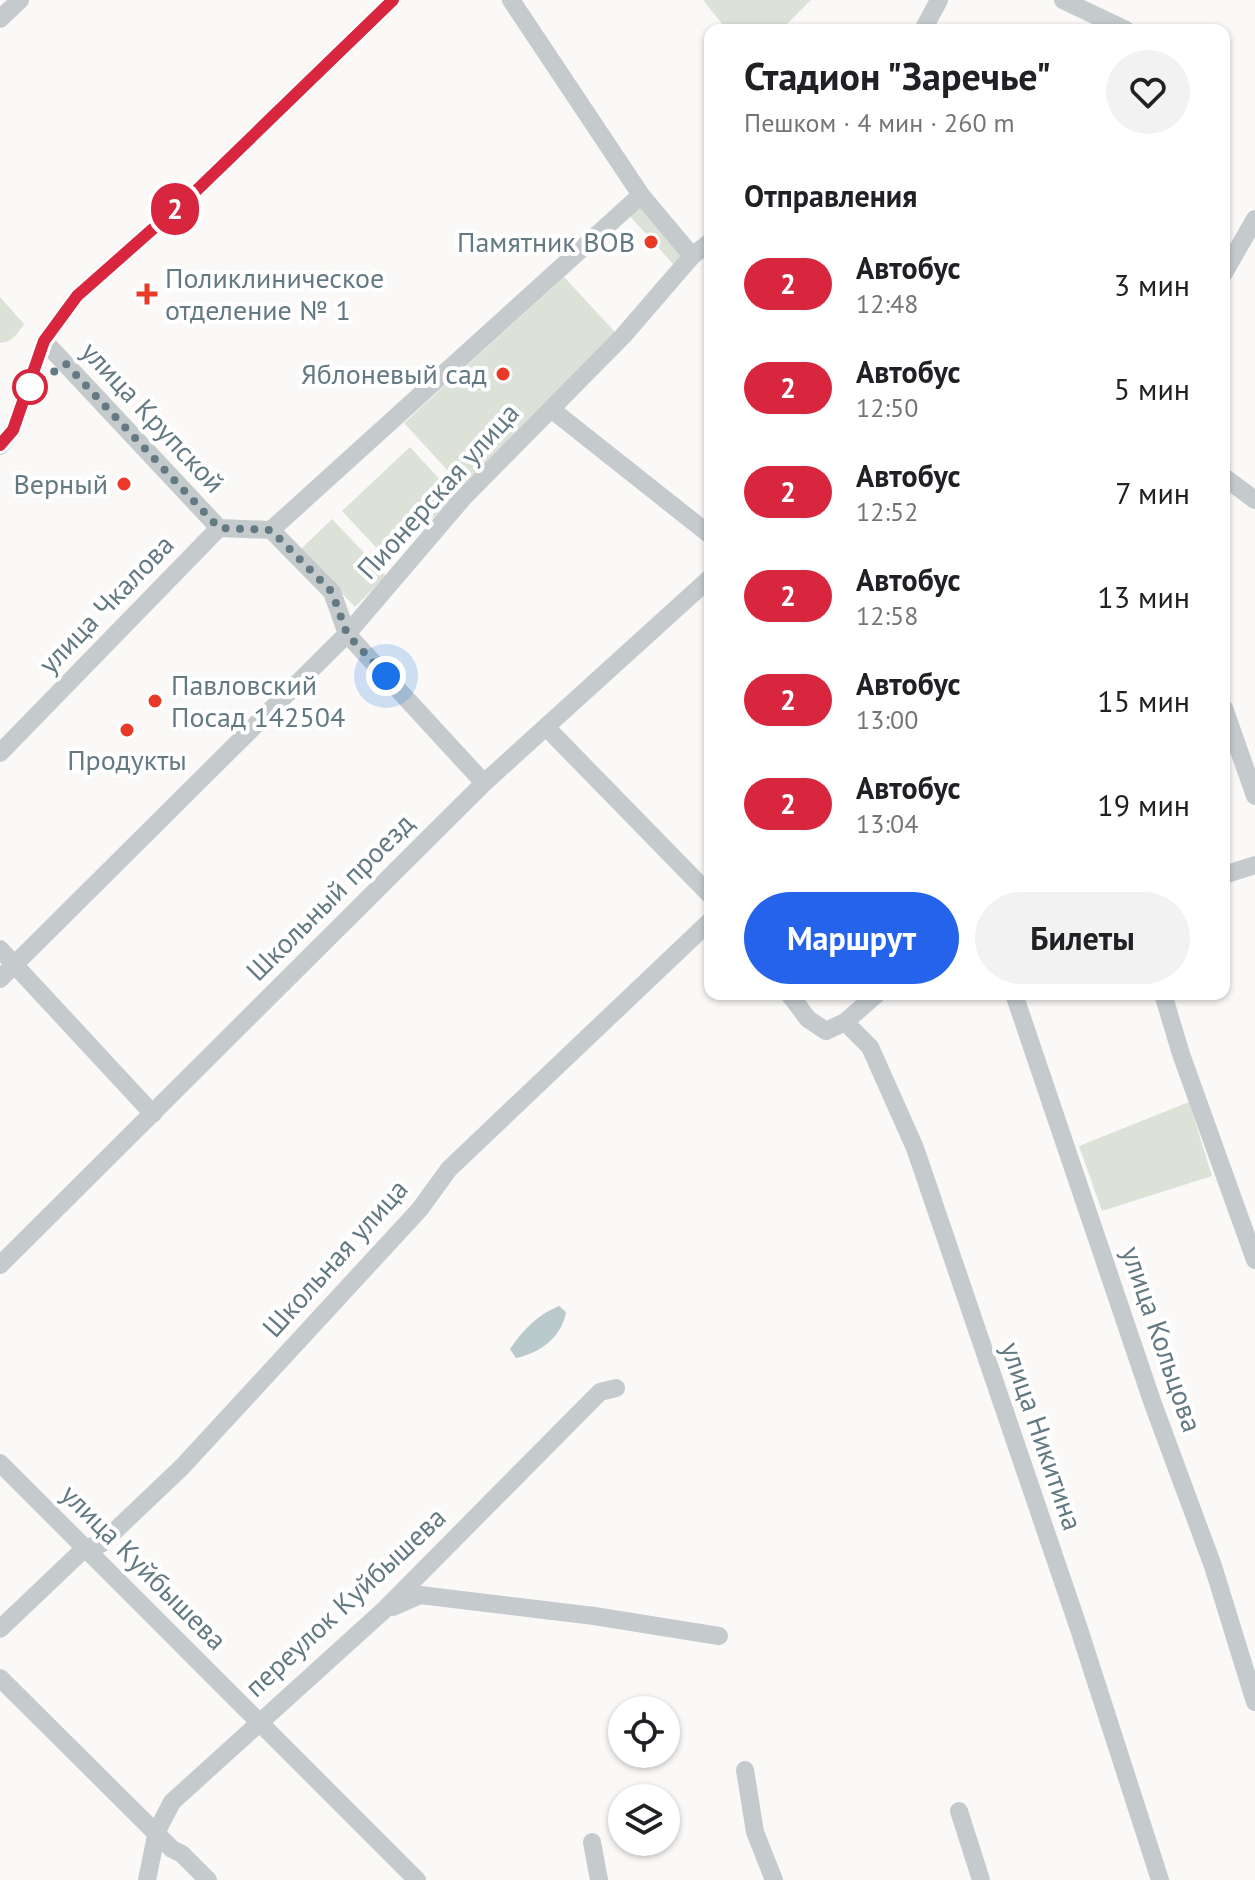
<!DOCTYPE html>
<html lang="ru">
<head>
<meta charset="utf-8">
<style>
  body { margin:0; font-family:"PT Sans",sans-serif; background:#f2f2f2; color:#202124; height:100vh; display:flex; flex-direction:column; font-size:30px; white-space:nowrap }
  * { box-sizing:border-box; margin:0 }
  p { font-size:26px; color:#757577 }
  .icon { flex:none; width:44px; height:44px; fill:none; stroke:currentColor; stroke-width:2; stroke-linecap:round; stroke-linejoin:round }
  .map { position:relative; flex:1; overflow:hidden }
  .details { position:absolute; left:704px; top:24px; width:526px; height:976px; display:flex; flex-direction:column; background:#fff; border-radius:16px; box-shadow:0 2px 6px #0004 }
  .details>* { flex:none }
  .badge { padding:0 16px; border-radius:26px; font-size:28px; line-height:52px }
  .buttons { position:absolute; left:608px; top:1696px; display:grid; gap:16px }
  .buttons a { display:grid; place-items:center; width:72px; height:72px; border-radius:50%; background:#fff; box-shadow:0 2px 6px #0004; font-size:40px }
  .you { position:absolute; width:40px; height:40px; margin:-20px; border:6px solid #fff; border-radius:50%; background:#1a73e8; box-shadow:0 0 0 12px #1a73e833 }
  .map>.badge { position:absolute; translate:-50% -50%; box-shadow:0 0 0 4px #fff }
  h2 { padding:0 40px; font-size:30px; line-height:72px }
  .round { display:grid; place-items:center; flex:none; width:84px; height:84px; border-radius:42px; background:#f2f2f2 }
  .head { display:flex; align-items:center; justify-content:space-between; height:136px; padding:0 40px }
  h1 { font-size:38px; font-weight:800; line-height:60px }
  .cta { display:flex; gap:16px; margin-top:auto; padding:16px 40px }
  .cta a { flex:1; height:92px; border-radius:48px; background:#2563eb; color:#fff; font-size:32px; font-weight:800; line-height:92px; text-align:center }
  .cta a+a { background:#f2f2f2; color:#202124 }
  ul { padding:0; list-style:none }
  li { display:flex; align-items:center; gap:24px; height:104px; padding:0 40px }
  li div { flex:1 }
  li b { display:block; font-size:30px }
  li em { font-style:normal }
  li .badge { min-width:88px; font-weight:700; text-align:center }
  .map>svg:first-child { display:block }
</style>
</head>
<body>
<div class="map">
<svg width="1255" height="1880" viewBox="0 0 1255 1880">
  <rect width="100%" height="100%" fill="#faf9f7"/>
  <g fill="#dce2d8">
    <path d="M703,0H811L781,30H727Z"/>
    <path d="M640,205L684,256L674,265L629,215Z"/>
    <path d="M564,277L615,332L462,486L404,423Z"/>
    <path d="M0,297L24,324C18,333 12,343 0,343Z"/>
    <path d="M410,447L455,496L390,562L342,511Z"/>
    <path d="M332,519L386,576L355,607L300,550Z"/>
    <path d="M1189,1102L1212,1176L1102,1211L1079,1146Z"/>
  </g>
  <path fill="#bac9cb" d="M559,1306L566,1312C562,1337 540,1353 516,1358L510,1349C523,1330 537,1315 559,1306Z"/>
  <g fill="none" stroke-linecap="round" stroke-linejoin="round">
    <g stroke="#c5cbcd" stroke-width="18">
      <path d="M511,0L641,195L692,256"/>
      <path d="M1063,0L1126,30"/>
      <path d="M0,19L20,0"/>
      <path d="M923,30L939,0"/>
      <path d="M1224,273L1255,219"/>
      <path d="M44,341L219,528L271,530L641,195"/>
      <path d="M551,409L710,535"/>
      <path d="M0,446L13,430L44,341L77,296L198,189L393,0"/>
      <path d="M1224,477L1255,500"/>
      <path d="M271,530L332,592L347,634L484,783"/>
      <path d="M1224,708L1255,796"/>
      <path d="M546,727L710,895"/>
      <path d="M0,753L219,528"/>
      <path d="M1224,875L1255,865"/>
      <path d="M0,949L153,1114"/>
      <path d="M0,979L347,634L464,497L623,336L692,256L710,242"/>
      <path d="M789,994L808,1019L826,1031L845,1022L877,994"/>
      <path d="M1014,994L1153,1404L1213,1566L1255,1702"/>
      <path d="M1163,994L1181,1054L1255,1260"/>
      <path d="M845,1022L870,1047L915,1148L1078,1626L1160,1880"/>
      <path d="M0,1265L484,783L710,578"/>
      <path d="M0,1463L417,1880"/>
      <path d="M393,1607L420,1595L594,1616L719,1636"/>
      <path d="M0,1629L85,1548L101,1544L182,1467L420,1209L449,1169L710,921"/>
      <path d="M0,1678L172,1849L182,1854L208,1880"/>
      <path d="M745,1770L755,1832L774,1880"/>
      <path d="M959,1811L981,1880"/>
      <path d="M592,1842L599,1880"/>
      <path d="M147,1880L157,1831L172,1802L383,1611L600,1392L616,1388"/>
    </g>
  </g>
  <g fill="none" stroke-linecap="round" stroke-linejoin="round">
    <defs>
      <path id="line" d="M0,445L13,430L44,341L77,296L198,189L393,0"/>
    </defs>
    <use href="#line" stroke="#fff" stroke-width="18"/>
    <use href="#line" stroke="#d7263d" stroke-width="12"/>
    <path stroke="#647a83" stroke-width="8" stroke-dasharray="0 14.4" d="M30,387L66,364L219,528L271,530L332,592L347,634L386,676"/>
  </g>
  <g fill="#e93a28" stroke="#fff" stroke-width="3">
    <circle cx="651" cy="242" r="8"/>
    <path d="M143 282h8v8h8v8h-8v8h-8v-8h-8v-8h8z"/>
    <circle cx="503" cy="374" r="8"/>
    <circle cx="124" cy="484" r="8"/>
    <circle cx="155" cy="701" r="8"/>
    <circle cx="127" cy="730" r="8"/>
  </g>
  <circle fill="#fff" stroke="#d7263d" stroke-width="4" cx="30" cy="387" r="16"/>
  <g text-anchor="middle" stroke-width="8" stroke-linejoin="round" paint-order="stroke">
    <g font-size="28" fill="#647a83" stroke="#fff" text-anchor="end">
      <text x="635" y="252">Памятник ВОВ</text>
      <text x="165" y="288" text-anchor="start">Поликлиническое<tspan x="165" dy="32">отделение № 1</tspan></text>
      <text x="487" y="384">Яблоневый сад</text>
      <text x="108" y="494">Верный</text>
      <text x="171" y="695" text-anchor="start">Павловский<tspan x="171" dy="32">Посад 142504</tspan></text>
      <text x="127" y="770" text-anchor="middle">Продукты</text>
    </g>
    <g font-size="28" fill="#647a83" stroke="#fff">
      <text transform="translate(153 417) rotate(47)" y="10">улица Крупской</text>
      <text transform="translate(438 491) rotate(-48)" y="10">Пионерская улица</text>
      <text transform="translate(106 604) rotate(-46)" y="10">улица Чкалова</text>
      <text transform="translate(330 897) rotate(-45)" y="10">Школьный проезд</text>
      <text transform="translate(335 1258) rotate(-48)" y="10">Школьная улица</text>
      <text transform="translate(1162 1339) rotate(71)" y="10">улица Кольцова</text>
      <text transform="translate(1042 1436) rotate(71)" y="10">улица Никитина</text>
      <text transform="translate(144 1567) rotate(45)" y="10">улица Куйбышева</text>
      <text transform="translate(345 1602) rotate(-43)" y="10">переулок Куйбышева</text>
    </g>
  </g>
</svg>
<div class="buttons">
<a><svg class="icon" aria-label="locate" viewBox="0 0 24 24"><circle cx="12" cy="12" r="6"/><path d="M12 2v4M12 18v4M2 12h4M18 12h4"/></svg></a>
<a><svg class="icon" aria-label="layers" viewBox="0 0 24 24"><path d="M12 4l9 5-9 5-9-5zM3 14l9 5 9-5"/></svg></a>
</div>
<div class="you" style="left:386px;top:676px"></div>
<b class="badge" style="left:175px;top:209px;background:#d7263d;color:#fff">2</b>
<section class="details">
<div class="head"><div><h1>Стадион &quot;Заречье&quot;</h1><p>Пешком · 4 мин · 260 m</p></div><a class="round"><svg class="icon" aria-label="heart" viewBox="0 0 24 24"><path d="M12 20l-8-8c-3-5 5-10 8-4 3-6 11-1 8 4z"/></svg></a></div>
<h2>Отправления</h2>
<ul>
<li><span class="badge" style="background:#d7263d;color:#fff">2</span><div><b>Автобус</b><p>12:48</p></div><em>3 мин</em></li>
<li><span class="badge" style="background:#d7263d;color:#fff">2</span><div><b>Автобус</b><p>12:50</p></div><em>5 мин</em></li>
<li><span class="badge" style="background:#d7263d;color:#fff">2</span><div><b>Автобус</b><p>12:52</p></div><em>7 мин</em></li>
<li><span class="badge" style="background:#d7263d;color:#fff">2</span><div><b>Автобус</b><p>12:58</p></div><em>13 мин</em></li>
<li><span class="badge" style="background:#d7263d;color:#fff">2</span><div><b>Автобус</b><p>13:00</p></div><em>15 мин</em></li>
<li><span class="badge" style="background:#d7263d;color:#fff">2</span><div><b>Автобус</b><p>13:04</p></div><em>19 мин</em></li>
</ul>
<div class="cta"><a>Маршрут</a><a>Билеты</a></div>
</section>
</div>
</body>
</html>
